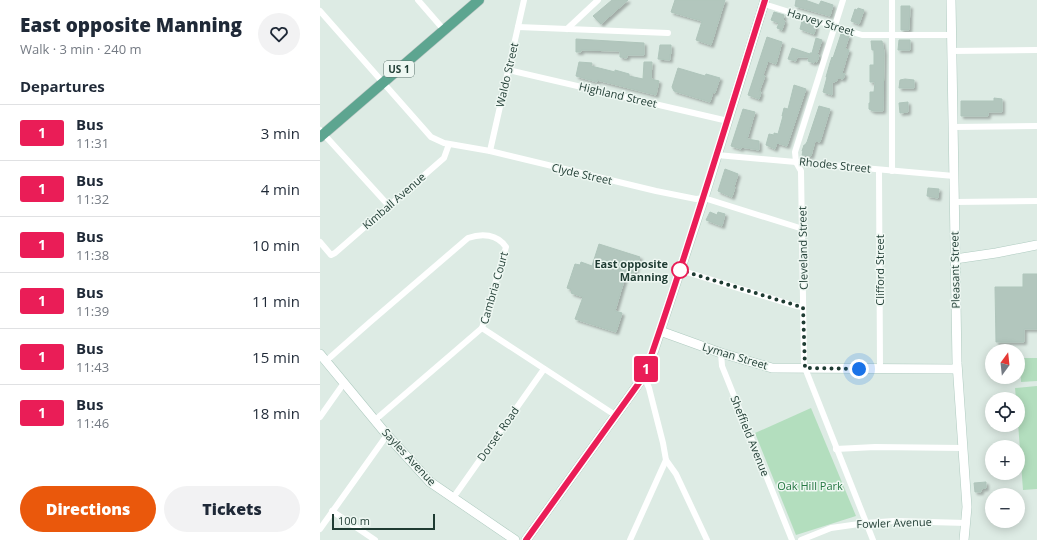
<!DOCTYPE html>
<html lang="en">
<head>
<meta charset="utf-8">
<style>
  body { margin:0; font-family:"Open Sans",sans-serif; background:#f2f2f3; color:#1f2937; height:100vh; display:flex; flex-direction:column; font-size:15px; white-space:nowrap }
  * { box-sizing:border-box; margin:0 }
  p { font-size:13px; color:#747a83 }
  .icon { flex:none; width:22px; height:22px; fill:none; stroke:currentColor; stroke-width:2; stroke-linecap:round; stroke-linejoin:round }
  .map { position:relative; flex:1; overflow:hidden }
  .side { display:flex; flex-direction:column; background:#fff; width:320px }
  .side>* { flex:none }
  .badge { padding:0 8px; border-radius:3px; font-size:14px; line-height:26px }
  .needle { width:26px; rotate:15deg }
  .fabs { position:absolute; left:665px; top:344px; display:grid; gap:8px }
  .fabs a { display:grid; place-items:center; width:40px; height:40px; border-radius:50%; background:#fff; box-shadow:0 2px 10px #0003; font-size:20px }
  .scale { position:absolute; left:12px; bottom:10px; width:103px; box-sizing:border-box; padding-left:4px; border:2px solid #1e3b32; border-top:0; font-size:11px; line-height:14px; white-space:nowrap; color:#1e3b32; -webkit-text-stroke:3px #eef7f2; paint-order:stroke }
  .you { position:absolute; width:20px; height:20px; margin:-10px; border:3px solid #fff; border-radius:50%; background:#1a73e8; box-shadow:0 0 0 6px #1a73e833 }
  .map>.badge { position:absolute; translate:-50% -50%; box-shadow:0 0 0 2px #fff }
  h2 { padding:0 20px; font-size:15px; line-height:36px }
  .round { display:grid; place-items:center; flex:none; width:42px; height:42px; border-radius:21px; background:#f2f2f3 }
  .summary { display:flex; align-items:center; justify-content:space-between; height:68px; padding:0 20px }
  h1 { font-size:19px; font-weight:800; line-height:30px }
  .cta { display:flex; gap:8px; margin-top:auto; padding:8px 20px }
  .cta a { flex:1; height:46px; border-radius:24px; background:#ea580c; color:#fff; font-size:16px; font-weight:800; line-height:46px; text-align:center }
  .cta a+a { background:#f2f2f3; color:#1f2937 }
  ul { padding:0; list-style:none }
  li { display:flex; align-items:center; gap:12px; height:56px; padding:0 20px; border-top:1px solid #e0e1e3 }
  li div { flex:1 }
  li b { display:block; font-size:15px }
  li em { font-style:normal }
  li .badge { min-width:44px; font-weight:700; text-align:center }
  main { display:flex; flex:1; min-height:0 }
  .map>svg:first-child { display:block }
</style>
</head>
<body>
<main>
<section class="side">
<div class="summary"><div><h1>East opposite Manning</h1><p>Walk · 3 min · 240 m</p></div><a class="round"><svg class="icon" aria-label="heart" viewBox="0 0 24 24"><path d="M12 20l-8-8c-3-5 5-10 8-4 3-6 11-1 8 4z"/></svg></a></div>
<h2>Departures</h2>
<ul>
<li><span class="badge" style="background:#ea1d57;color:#fff">1</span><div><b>Bus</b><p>11:31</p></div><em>3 min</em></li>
<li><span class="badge" style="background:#ea1d57;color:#fff">1</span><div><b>Bus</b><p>11:32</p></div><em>4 min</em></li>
<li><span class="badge" style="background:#ea1d57;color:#fff">1</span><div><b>Bus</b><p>11:38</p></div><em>10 min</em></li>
<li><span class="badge" style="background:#ea1d57;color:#fff">1</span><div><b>Bus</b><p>11:39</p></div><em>11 min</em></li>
<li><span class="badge" style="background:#ea1d57;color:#fff">1</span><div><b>Bus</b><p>11:43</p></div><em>15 min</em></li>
<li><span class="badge" style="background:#ea1d57;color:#fff">1</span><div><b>Bus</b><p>11:46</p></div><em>18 min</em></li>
</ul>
<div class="cta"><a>Directions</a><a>Tickets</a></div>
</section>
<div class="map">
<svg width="717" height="540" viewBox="0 0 717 540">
  <defs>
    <filter id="shadow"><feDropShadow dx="2.5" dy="2.5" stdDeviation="1" flood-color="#0004"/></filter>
  </defs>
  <rect width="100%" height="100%" fill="#ddebe4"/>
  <g fill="#b3debe">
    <path d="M700,358H717V381L701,382Z"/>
    <path d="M717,386V489L703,490L698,423V399H696L695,388Z"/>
    <path d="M491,408L536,516L476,535L435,433Z"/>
  </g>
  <g fill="#b2c6bd" stroke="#afc5bb" filter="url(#shadow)">
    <path d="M292,0H308L281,24L273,16Z"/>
    <path d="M355,0H405L391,45L376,40L382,21L351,12Z"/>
    <path d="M476,0H485L499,5L501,1L513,5L510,16L475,6Z"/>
    <path d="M581,6H590L589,30H581Z"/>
    <path d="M538,8L544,10L539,24L531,21L535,9L537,10Z"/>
    <path d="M454,12L464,15L463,21H465L462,30L457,28L459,23L451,20Z"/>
    <path d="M482,21L496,26L494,34L480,29Z"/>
    <path d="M521,34L529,36L525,49L529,50L522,73L525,74L523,79L518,78L517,81H515V82H512V95L503,92L507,77H506L510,63L512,57L513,58Z"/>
    <path d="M447,37L462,42L456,64L448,61L443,75L445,76L439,92H441L439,99L428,95Z"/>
    <path d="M496,38L502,40L497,55H499L497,62L495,61L494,63L488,61L489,57H477L476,61L468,59L472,48L490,54V53H492Z"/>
    <path d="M256,39L324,43V55H307V58L300,57V51L261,50V52H256Z"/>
    <path d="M579,40H590V50H578Z"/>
    <path d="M551,41H562L564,52L563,111H553L549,109V103H550V92H554L555,82H550V65H554V50H552Z"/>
    <path d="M340,45H351V54H350V60L338,59Z"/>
    <path d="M259,62L272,63L271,66L295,72V70L309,74V76L323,79L324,62H332L331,79L339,81L336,95L277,80V82L256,76Z"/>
    <path d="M358,68L385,76L386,74L400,78L395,93L393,92L390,102L354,91L352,87Z"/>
    <path d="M585,79L594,80V88H579L580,80Z"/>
    <path d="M474,85L486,89L467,146L457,143L455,149L446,145L449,134L454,135V133L458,134L463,116H462L464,108L468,109Z"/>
    <path d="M674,98L682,99V112H668V116H641V101H674Z"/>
    <path d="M588,102V112L580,113L579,103Z"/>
    <path d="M499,106L510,109L500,142L495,141L491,156L482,155L483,151H482L484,145H485L487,142Z"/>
    <path d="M423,109L435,112L427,139L439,141V150L421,147V149L411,146Z"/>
    <path d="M405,169L418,174L414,187H415L412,197L398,191Z"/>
    <path d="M608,188L619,189L618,198L607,196Z"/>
    <path d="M390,212L397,215L398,212L405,214L402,226L386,220Z"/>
    <path d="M279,244L320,257L313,277L306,274L295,311L302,313L296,332L255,319L263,297L251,293L252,290L247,288L255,264L260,265L261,262L272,266Z"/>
    <path d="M703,274H717V329H704V342H676L675,287H703Z"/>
    <path d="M666,482V488L661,489V492H655L654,483Z"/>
  </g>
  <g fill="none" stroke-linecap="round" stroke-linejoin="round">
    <defs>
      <g id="secondary">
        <path d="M631,0L637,363L647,507L644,540"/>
        <path d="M635,259L676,253L717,245"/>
        <path d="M340,331L401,353L452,368L637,369"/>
        <path d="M0,354L67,435L110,482L195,540"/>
        <path d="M206,540L324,376L334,350L384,198L445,0"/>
      </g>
      <path id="primary" d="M0,137L159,0"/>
    </defs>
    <use href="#secondary" stroke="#afcbc0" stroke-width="10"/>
    <use href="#primary" stroke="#c0c8c6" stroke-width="11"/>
    <g stroke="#fff" stroke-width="6">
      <path d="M98,0L124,30"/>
      <path d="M523,0L475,152L476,162L481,171L484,362L485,368L553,540"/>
      <path d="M572,0V171"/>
      <path d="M444,4L542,35H632"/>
      <path d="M0,11L111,137L124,143L170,151L336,191L376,199L384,198L483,229"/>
      <path d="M198,27L348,33"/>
      <path d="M247,29L278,0"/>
      <path d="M632,51L717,50"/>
      <path d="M188,70L408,121"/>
      <path d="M633,127L717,126"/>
      <path d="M0,130L69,206"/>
      <path d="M170,151L204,0"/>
      <path d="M397,155L634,176"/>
      <path d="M559,170L560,369"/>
      <path d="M634,202L717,201"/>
      <path d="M0,242L11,255L15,253L124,158L129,144"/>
      <path d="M360,270L476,306L483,307"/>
      <path d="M162,328L295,415"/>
      <path d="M401,353L402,366L472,540"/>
      <path d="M6,361L49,323L148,238C162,233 177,234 186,247L162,328L55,420"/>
      <path d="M0,417L24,383"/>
      <path d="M516,449L555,447L643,448"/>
      <path d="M346,460L356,474L387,540"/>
      <path d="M133,498L224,369"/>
      <path d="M12,511L55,540"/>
      <path d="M0,529L67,435"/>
      <path d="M310,540L346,460L343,443L329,388L324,376"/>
      <path d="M481,540L511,528L546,523L574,521L646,523"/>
    </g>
    <use href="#secondary" stroke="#fff" stroke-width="9"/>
    <use href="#primary" stroke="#5da590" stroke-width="10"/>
  </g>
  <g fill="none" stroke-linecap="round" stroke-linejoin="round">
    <defs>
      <path id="line" d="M206,540L324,376C368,252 405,126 445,0"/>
    </defs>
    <use href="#line" stroke="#fff" stroke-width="9"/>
    <use href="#line" stroke="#ea1d57" stroke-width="6"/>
    <path stroke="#1e3b32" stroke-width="4" stroke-dasharray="0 7.2" d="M360,270L478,306L483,307L485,368L539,369"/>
  </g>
  <circle fill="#fff" stroke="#ea1d57" stroke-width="2" cx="360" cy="270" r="8"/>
  <g text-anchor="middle" stroke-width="3" stroke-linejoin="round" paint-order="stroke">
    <rect fill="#eef7f2" stroke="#5c736c" stroke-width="1" x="64" y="61" width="30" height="16" rx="3"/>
    <g font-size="10" font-weight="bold" fill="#1e3b32">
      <text x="79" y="73">US 1</text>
    </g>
    <g font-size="11" fill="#1e3b32" stroke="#eef7f2">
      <text transform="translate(501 22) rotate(17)" y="4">Harvey Street</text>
      <text transform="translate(187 75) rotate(-77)" y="4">Waldo Street</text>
      <text transform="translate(298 95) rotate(13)" y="4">Highland Street</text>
      <text transform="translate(515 165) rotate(6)" y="4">Rhodes Street</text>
      <text transform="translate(262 174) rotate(13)" y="4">Clyde Street</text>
      <text transform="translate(74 201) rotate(-41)" y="4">Kimball Avenue</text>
      <text transform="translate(483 248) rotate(-91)" y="4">Cleveland Street</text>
      <text transform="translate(560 270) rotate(-90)" y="4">Clifford Street</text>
      <text transform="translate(635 270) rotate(-91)" y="4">Pleasant Street</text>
      <text transform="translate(174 288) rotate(-74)" y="4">Cambria Court</text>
      <text transform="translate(415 356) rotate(17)" y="4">Lyman Street</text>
      <text transform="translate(178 434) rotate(-55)" y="4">Dorset Road</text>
      <text transform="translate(430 436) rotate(68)" y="4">Sheffield Avenue</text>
      <text transform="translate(89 457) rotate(47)" y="4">Sayles Avenue</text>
      <text transform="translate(574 523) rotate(-2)" y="4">Fowler Avenue</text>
    </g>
    <g font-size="11" font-weight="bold" fill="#1e3b32" stroke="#eef7f2" text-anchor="end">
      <text x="348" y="268">East opposite<tspan x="348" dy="13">Manning</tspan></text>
    </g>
    <g font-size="11" fill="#247641" stroke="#eef7f2">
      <text x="490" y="490">Oak Hill Park</text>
    </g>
  </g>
</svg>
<div class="fabs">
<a><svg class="needle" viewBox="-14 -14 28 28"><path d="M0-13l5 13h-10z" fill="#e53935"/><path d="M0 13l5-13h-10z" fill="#747a83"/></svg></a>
<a><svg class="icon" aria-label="locate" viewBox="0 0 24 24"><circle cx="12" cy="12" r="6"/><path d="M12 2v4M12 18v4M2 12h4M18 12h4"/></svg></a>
<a>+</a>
<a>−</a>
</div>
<div class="scale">100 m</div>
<div class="you" style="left:539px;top:369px"></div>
<b class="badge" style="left:326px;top:369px;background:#ea1d57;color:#fff">1</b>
</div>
</main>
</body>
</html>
